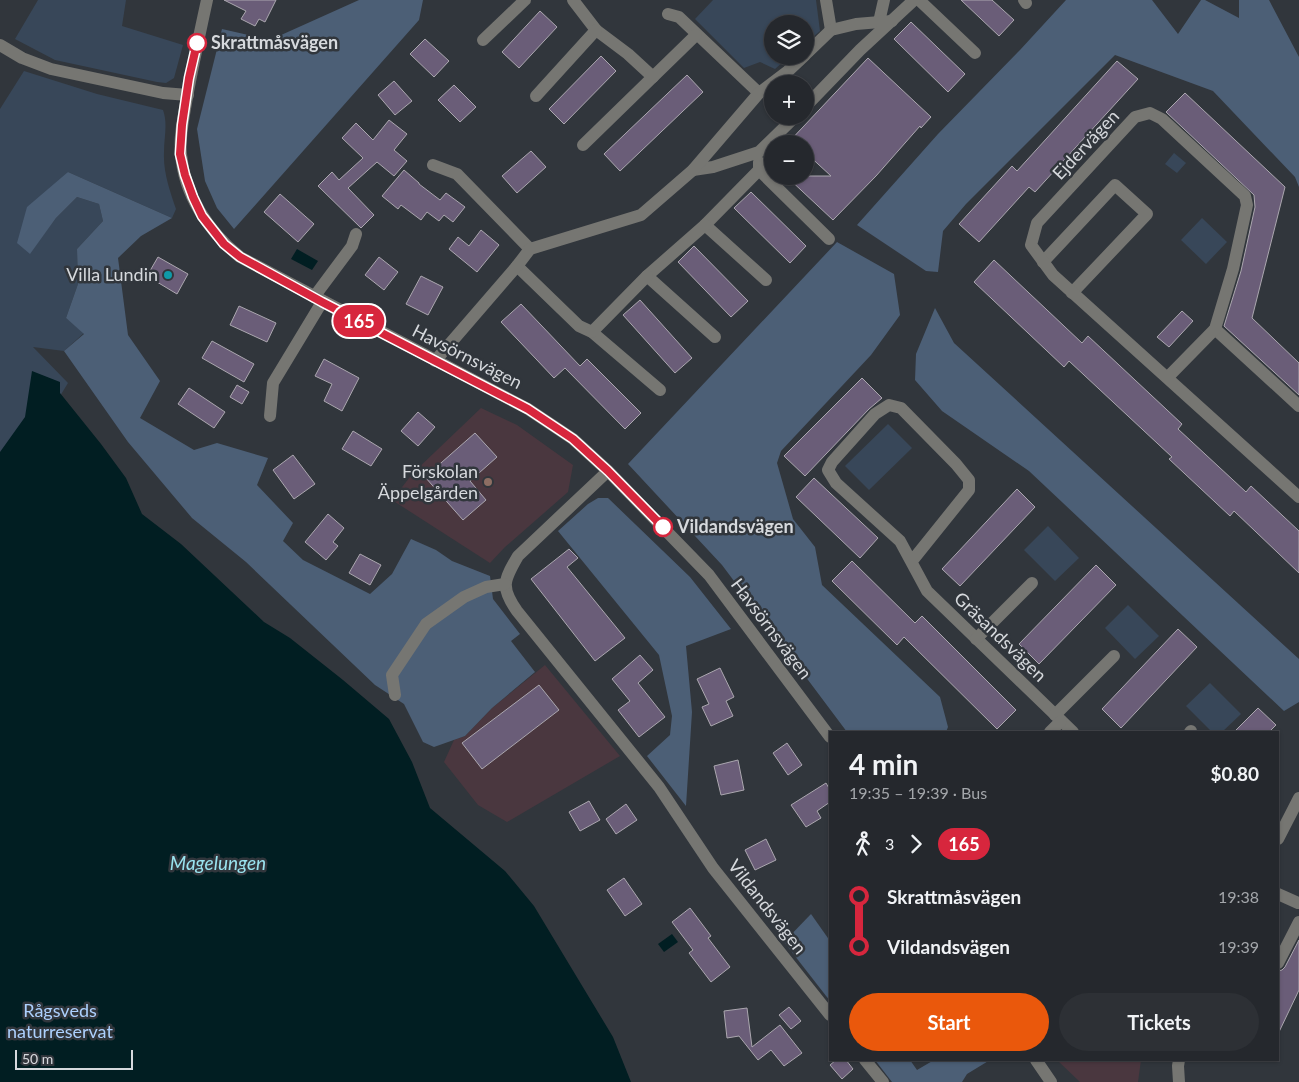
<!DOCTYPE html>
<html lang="en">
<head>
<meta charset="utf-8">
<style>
  body { margin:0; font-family:Lato,sans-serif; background:#2d3035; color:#f1f3f6; height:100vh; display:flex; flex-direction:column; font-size:19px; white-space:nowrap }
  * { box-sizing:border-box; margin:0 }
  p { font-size:16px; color:#a3a6aa }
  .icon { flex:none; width:28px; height:28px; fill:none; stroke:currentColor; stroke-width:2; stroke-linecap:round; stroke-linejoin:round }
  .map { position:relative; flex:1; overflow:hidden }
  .sheet { position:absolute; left:829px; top:731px; width:450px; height:330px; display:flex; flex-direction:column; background:#25282d; border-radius:0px; box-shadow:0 1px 4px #0004,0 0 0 1px #424449 }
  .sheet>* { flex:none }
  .badge { padding:0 10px; border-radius:16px; font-size:18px; line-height:32px }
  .tools { position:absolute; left:764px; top:15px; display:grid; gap:10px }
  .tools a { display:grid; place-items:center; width:50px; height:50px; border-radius:50%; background:#25282d; box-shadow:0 1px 4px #0004,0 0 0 1px #424449; font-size:25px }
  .scale { position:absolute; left:15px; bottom:12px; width:118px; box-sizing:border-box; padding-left:5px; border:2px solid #d6d9dd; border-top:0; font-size:14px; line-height:18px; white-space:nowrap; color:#d6d9dd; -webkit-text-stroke:4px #31363c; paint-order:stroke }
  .map>.badge { position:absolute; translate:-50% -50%; box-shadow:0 0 0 2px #fff }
  .legs { display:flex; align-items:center; gap:8px; height:55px; padding:0 20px; font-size:16px }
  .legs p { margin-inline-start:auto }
  .headline { display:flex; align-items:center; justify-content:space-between; height:85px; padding:0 20px }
  h1 { font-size:28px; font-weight:700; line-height:38px }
  .action { display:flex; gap:10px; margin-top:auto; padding:10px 20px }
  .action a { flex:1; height:58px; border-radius:30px; background:#ea580c; color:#fff; font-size:20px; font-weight:700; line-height:58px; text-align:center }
  .action a+a { background:#2d3035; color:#f1f3f6 }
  ul { padding:0 20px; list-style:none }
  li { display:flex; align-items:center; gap:18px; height:50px; font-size:19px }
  li i { display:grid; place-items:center; width:8px; height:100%; margin:0 6px; background:currentColor }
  li i::after { content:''; width:12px; height:12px; margin:-6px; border:4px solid; border-radius:50%; background:#25282d }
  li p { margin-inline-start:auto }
  li:first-child i { background:linear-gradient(#0000 50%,currentColor 0) }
  li:last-child i { background:linear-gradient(currentColor 50%,#0000 0) }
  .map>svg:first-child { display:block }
</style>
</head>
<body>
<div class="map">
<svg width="1299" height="1082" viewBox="0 0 1299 1082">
  <rect width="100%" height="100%" fill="#31363c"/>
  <g fill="#4a373f">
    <path d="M481,408L517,425L573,465L568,492L505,547L490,563L392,500L413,473Z"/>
    <path d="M545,665L620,756L507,822L478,805L444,762L454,740L465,736L492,708Z"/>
    <path d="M1057,1060H1141L1138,1082H1080Z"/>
  </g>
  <g fill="#384759">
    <path d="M38,0H126L122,26L183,45L174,78L166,83L157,82L55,60L15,39Z"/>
    <path d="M713,0H816L820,31L805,44V24H772V56H790L775,69L760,62L744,68L695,19Z"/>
    <path d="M24,71L97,94L163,110C168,124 164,137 164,152C163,172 170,191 176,209L172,218L68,172L29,254L56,218L77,197L99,204L103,221L77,249L78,284L66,318L84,333L64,351L33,347L68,383L0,494V109Z"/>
    <path d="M1174,153L1186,163L1177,173L1165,164Z"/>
    <path d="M1202,218L1227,242L1206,264L1181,240Z"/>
    <path d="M888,424L912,448L869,490L845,466Z"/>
    <path d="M1048,526L1079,558L1055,581L1024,550Z"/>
    <path d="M1128,605L1159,636L1135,659L1105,628Z"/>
    <path d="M1210,683L1241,714L1222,732H1212L1186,706Z"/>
  </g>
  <g fill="#4c5f76">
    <path d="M359,0H423L419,20L234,229L217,208L205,181L197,129L222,29L270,40Z"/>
    <path d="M1066,0H1152L1178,34L1201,0H1205L1239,18V0H1269L1299,57V187L1295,177L1213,91L1115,55L966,204L943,231L938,272L926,271L857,225L938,134L1020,50Z"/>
    <path d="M68,172L172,218L141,236L118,258L128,335L160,381L140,418L194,450L217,443L268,458L257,485L293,523L283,541L303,560L370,594L392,574L411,539L436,550L452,561L490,576L493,599L520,634L511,641L535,672L492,708L465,736L434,747L423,742L404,704L375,685L246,562L192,518L128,442L64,351L84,334L66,318L78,284L77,249L103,221L99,204L77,197L56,218L30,254L17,243L27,207Z"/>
    <path d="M837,242L894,274L900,315L871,355L781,451L777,463L793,519L815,547L822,585L940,697L948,727L946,732H847L722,565L628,464Z"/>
    <path d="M935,308L954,343L1299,659V702L1284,711L1029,471L942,411L915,380L916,354Z"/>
    <path d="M598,498H608L690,577L731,629L686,646L692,712L686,806L647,756L670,735L672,716L659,655L558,531L588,504Z"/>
    <path d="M811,914L830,941V1001L784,942Z"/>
    <path d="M875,1060H910L917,1070L934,1060H990L967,1074L962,1082H892Z"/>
  </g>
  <g fill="#011e22">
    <path d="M297,249L318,261L312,270L291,259Z"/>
    <path d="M32,371L60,382V393L101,444L126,478L142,514L181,544L264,622L290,638L343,680L389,719L412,762L430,808L505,871L534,906L613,1037L631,1082H0V452L25,417Z"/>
    <path d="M672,934L678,942L664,952L658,944Z"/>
  </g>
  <g fill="#6a5d78" stroke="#aba7af">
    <path d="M224,0H276L265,22L259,19L255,26L241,19L246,11Z"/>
    <path d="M961,0H992L1014,20L999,36Z"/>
    <path d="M540,11L557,27L519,68L502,52Z"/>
    <path d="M911,22L965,74L948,92L894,39Z"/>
    <path d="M425,39L449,61L434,77L410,54Z"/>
    <path d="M601,56L616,71L564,124L549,109Z"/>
    <path d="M868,58L931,117L921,128L920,126L876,176L833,220L786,176H831L805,152V144H787Z"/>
    <path d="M1117,61L1138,79L1035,192L1029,187L979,242L959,224L1012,166L1017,171Z"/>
    <path d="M687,75L703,92L620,171L604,154Z"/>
    <path d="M394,81L412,101L395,115L378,95Z"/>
    <path d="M454,85L476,107L460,122L438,100Z"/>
    <path d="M1185,93L1285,187L1252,318L1299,363V395L1224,326L1241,271L1255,207L1254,195L1166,112Z"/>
    <path d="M389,120L407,134L394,150L407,161L394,176L377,162L348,188L374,215L361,228L318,186L332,172L339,180L363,158L342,138L356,123L373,140Z"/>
    <path d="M531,151L546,167L517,193L502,176Z"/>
    <path d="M404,170L419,183V184L440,200L446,193L465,207L453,222L444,215L439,221L427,212L421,220L401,205L398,209L382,196Z"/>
    <path d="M751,192L806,246L790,263L734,208Z"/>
    <path d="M280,194L314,224L298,242L264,212Z"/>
    <path d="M481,230L499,245L477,272L449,249L458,237L469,246Z"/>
    <path d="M694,246L748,301L731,317L678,262Z"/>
    <path d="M158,257L188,274L177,294L147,276Z"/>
    <path d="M379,257L398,272L384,290L365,275Z"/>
    <path d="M994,260L1082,343L1088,336L1182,424L1178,429L1246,492L1251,486L1299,531V573L1234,511L1230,516L1169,459L1172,457L1069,361L1064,367L974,282Z"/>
    <path d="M421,276L443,287L428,315L406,304Z"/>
    <path d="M640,300L692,358L675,373L623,315Z"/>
    <path d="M521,304L580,366L587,359L641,413L625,429L565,368L554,378L501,322Z"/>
    <path d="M239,306L276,323L267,342L230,325Z"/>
    <path d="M1182,311L1193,321L1169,347L1157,337Z"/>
    <path d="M212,341L254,364L244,382L202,358Z"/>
    <path d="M324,359L359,378L342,411L324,401L332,384L315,376Z"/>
    <path d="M862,378L882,398L869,409L805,476L784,456Z"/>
    <path d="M237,385L249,392L242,404L230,397Z"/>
    <path d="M189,388L225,412L214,428L178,404Z"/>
    <path d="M418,412L435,427L418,446L401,431Z"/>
    <path d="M353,431L382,449L371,466L342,449Z"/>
    <path d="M475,433L497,457L470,481L486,500L463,520L425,477Z"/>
    <path d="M293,455L315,484L294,499L273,470Z"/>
    <path d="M814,478L878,538L860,558L796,497Z"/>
    <path d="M1017,489L1035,507L960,586L942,569Z"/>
    <path d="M328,514L344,528L333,542L338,546L326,560L305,542Z"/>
    <path d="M569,549L578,558L567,567L625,638L595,661L531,579Z"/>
    <path d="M360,554L381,565L370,585L349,573Z"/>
    <path d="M852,561L915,623L922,616L1016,710L997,729L904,637L897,645L832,581Z"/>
    <path d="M1096,565L1116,585L1039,664L1019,644Z"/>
    <path d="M1178,629L1197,647L1121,728L1102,709Z"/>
    <path d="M640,655L653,670L638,683L665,717L639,737L618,710L630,701L612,679Z"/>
    <path d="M720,668L734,697L726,701L733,716L711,726L702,707L709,704L697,679Z"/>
    <path d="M539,685L559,710L482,769L462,743Z"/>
    <path d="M1258,708L1276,725L1269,732H1234Z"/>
    <path d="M787,743L802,765L788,775L773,753Z"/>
    <path d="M738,760L744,790L721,795L714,766Z"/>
    <path d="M826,783L830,790V802L817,811L821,818L806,827L791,805Z"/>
    <path d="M589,801L600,820L580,831L569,812Z"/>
    <path d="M626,804L637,820L616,834L606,819Z"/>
    <path d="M766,839L776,860L755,870L745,850Z"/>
    <path d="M624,878L642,904L625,916L607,890Z"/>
    <path d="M690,908L711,936L708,938L730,967L711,982L689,953L693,950L672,922Z"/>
    <path d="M1299,940V990L1278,1034V971L1282,970L1285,967Z"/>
    <path d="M789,1007L801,1021L791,1029L779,1015Z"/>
    <path d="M747,1008L752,1047L780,1025L802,1053L784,1066L771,1050L758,1060L739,1036L727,1038L724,1011Z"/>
    <path d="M836,1060H846L853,1069L842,1079L830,1065Z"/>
  </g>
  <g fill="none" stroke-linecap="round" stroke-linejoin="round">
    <g stroke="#767672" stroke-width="12">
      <path d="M207,0C200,32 193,65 187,97C184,116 179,135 181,154C184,195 209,232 240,257L528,409L573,439L608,471L709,575L830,737"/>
      <path d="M573,0L596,30L628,54L653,77"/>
      <path d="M826,0L831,30"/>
      <path d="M919,0L975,53"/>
      <path d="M1024,0L1026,3"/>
      <path d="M668,14L679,17L759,93"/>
      <path d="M879,22L884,0"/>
      <path d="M483,40L525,0"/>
      <path d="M0,45L22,58L51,69L163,93L188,95"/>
      <path d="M805,55L831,30L856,24L892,21"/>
      <path d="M536,96L596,30"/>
      <path d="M805,107L860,50L914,0"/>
      <path d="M583,145L696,35"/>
      <path d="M759,162V170L829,239"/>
      <path d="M433,165L457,174L530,249"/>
      <path d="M693,170L713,167L759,152L796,116"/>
      <path d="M759,170L705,225L766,280"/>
      <path d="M705,225L647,276L715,337"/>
      <path d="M1043,262L1115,185L1147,214L1072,293"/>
      <path d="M517,266L579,326L592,332L660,390"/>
      <path d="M314,297L352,246L356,234"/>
      <path d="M1215,329L1299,406"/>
      <path d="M592,332L647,276"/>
      <path d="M435,361L517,266L530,249L641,215L693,170L759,93L788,71L804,56"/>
      <path d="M1167,378L1215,329L1233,269L1247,205L1245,196L1162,119L1150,113L1135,117L1037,223L1031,245L1053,275L1299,497"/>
      <path d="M270,416L273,383L322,302"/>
      <path d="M608,471L518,556C504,580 500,587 517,611L659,787L713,868L830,1015"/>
      <path d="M912,561L969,490V480L956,464L901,408L889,405L875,414L832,462L828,470L836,483L900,541L927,591L1073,732"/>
      <path d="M976,639L1032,583"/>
      <path d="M395,695L392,675L426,624L464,597L486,587L505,584"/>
      <path d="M1055,715L1114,656"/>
      <path d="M1050,732L1061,721"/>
      <path d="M1190,732L1191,731"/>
      <path d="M1278,839L1299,798"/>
      <path d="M1278,894L1298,903"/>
      <path d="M1278,963L1299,922"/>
      <path d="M865,1060L883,1082"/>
      <path d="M1036,1060L1051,1082"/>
      <path d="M1179,1082L1178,1066L1179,1060"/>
    </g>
  </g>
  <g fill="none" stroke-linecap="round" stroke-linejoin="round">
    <defs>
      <path id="line-1" d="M197,43L189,78L182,125L180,154L185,175L193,197L202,216L224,244L240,257L322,302L528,409L573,439L608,471L663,527"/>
    </defs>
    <use href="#line-1" stroke="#fff" stroke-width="11"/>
    <use href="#line-1" stroke="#d7263d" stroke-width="8"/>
  </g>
  <g fill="#fff" stroke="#d7263d" stroke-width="2.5">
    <circle cx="197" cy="43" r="9"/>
    <circle cx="663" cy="527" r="9"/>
  </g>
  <circle fill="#0f9aa8" stroke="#31363c" stroke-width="2" cx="168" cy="275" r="5"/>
  <circle fill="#8d6e63" stroke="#31363c" stroke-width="2" cx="488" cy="482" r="5"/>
  <g text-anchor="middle" stroke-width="5" stroke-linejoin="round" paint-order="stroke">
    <g font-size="18" font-weight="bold" fill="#d6d9dd" stroke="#31363c" text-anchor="start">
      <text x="211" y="49">Skrattmåsvägen</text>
      <text x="677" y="533">Vildandsvägen</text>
    </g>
    <g font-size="18" fill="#d6d9dd" stroke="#31363c">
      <text transform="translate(1086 145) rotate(-47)" y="6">Ejdervägen</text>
      <text transform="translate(467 357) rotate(27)" y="6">Havsörnsvägen</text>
      <text transform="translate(771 629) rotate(53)" y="6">Havsörnsvägen</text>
      <text transform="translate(1000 637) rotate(44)" y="6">Gräsandsvägen</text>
      <text transform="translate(767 907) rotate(52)" y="6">Vildandsvägen</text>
    </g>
    <g font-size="18" fill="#d6d9dd" stroke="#31363c" text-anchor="end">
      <text x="158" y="281">Villa Lundin</text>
      <text x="478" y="478">Förskolan<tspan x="478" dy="21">Äppelgården</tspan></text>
    </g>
    <g font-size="18" fill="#acd0fd" stroke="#31363c">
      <text x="60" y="1017">Rågsveds<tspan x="60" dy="21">naturreservat</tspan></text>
    </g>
    <g font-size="19" font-style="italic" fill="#9ae3ef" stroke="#31363c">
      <text x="218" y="870">Magelungen</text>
    </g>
  </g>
</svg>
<div class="tools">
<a><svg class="icon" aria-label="layers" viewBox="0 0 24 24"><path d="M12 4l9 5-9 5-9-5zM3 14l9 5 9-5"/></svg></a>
<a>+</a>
<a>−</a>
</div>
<div class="scale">50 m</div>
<b class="badge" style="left:359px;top:321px;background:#d7263d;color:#fff">165</b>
<section class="sheet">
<div class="headline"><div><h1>4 min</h1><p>19:35 – 19:39 · Bus</p></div><b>$0.80</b></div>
<div class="legs"><svg class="icon" aria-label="walk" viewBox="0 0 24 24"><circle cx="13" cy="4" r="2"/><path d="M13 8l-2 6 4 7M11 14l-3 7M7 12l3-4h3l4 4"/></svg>3<svg class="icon" aria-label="forward" viewBox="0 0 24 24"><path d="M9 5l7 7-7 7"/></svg><b class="badge" style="background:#d7263d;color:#fff">165</b></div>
<ul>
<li><i style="color:#d7263d"></i><b>Skrattmåsvägen</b><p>19:38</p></li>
<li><i style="color:#d7263d"></i><b>Vildandsvägen</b><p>19:39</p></li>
</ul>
<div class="action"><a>Start</a><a>Tickets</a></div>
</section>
</div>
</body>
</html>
